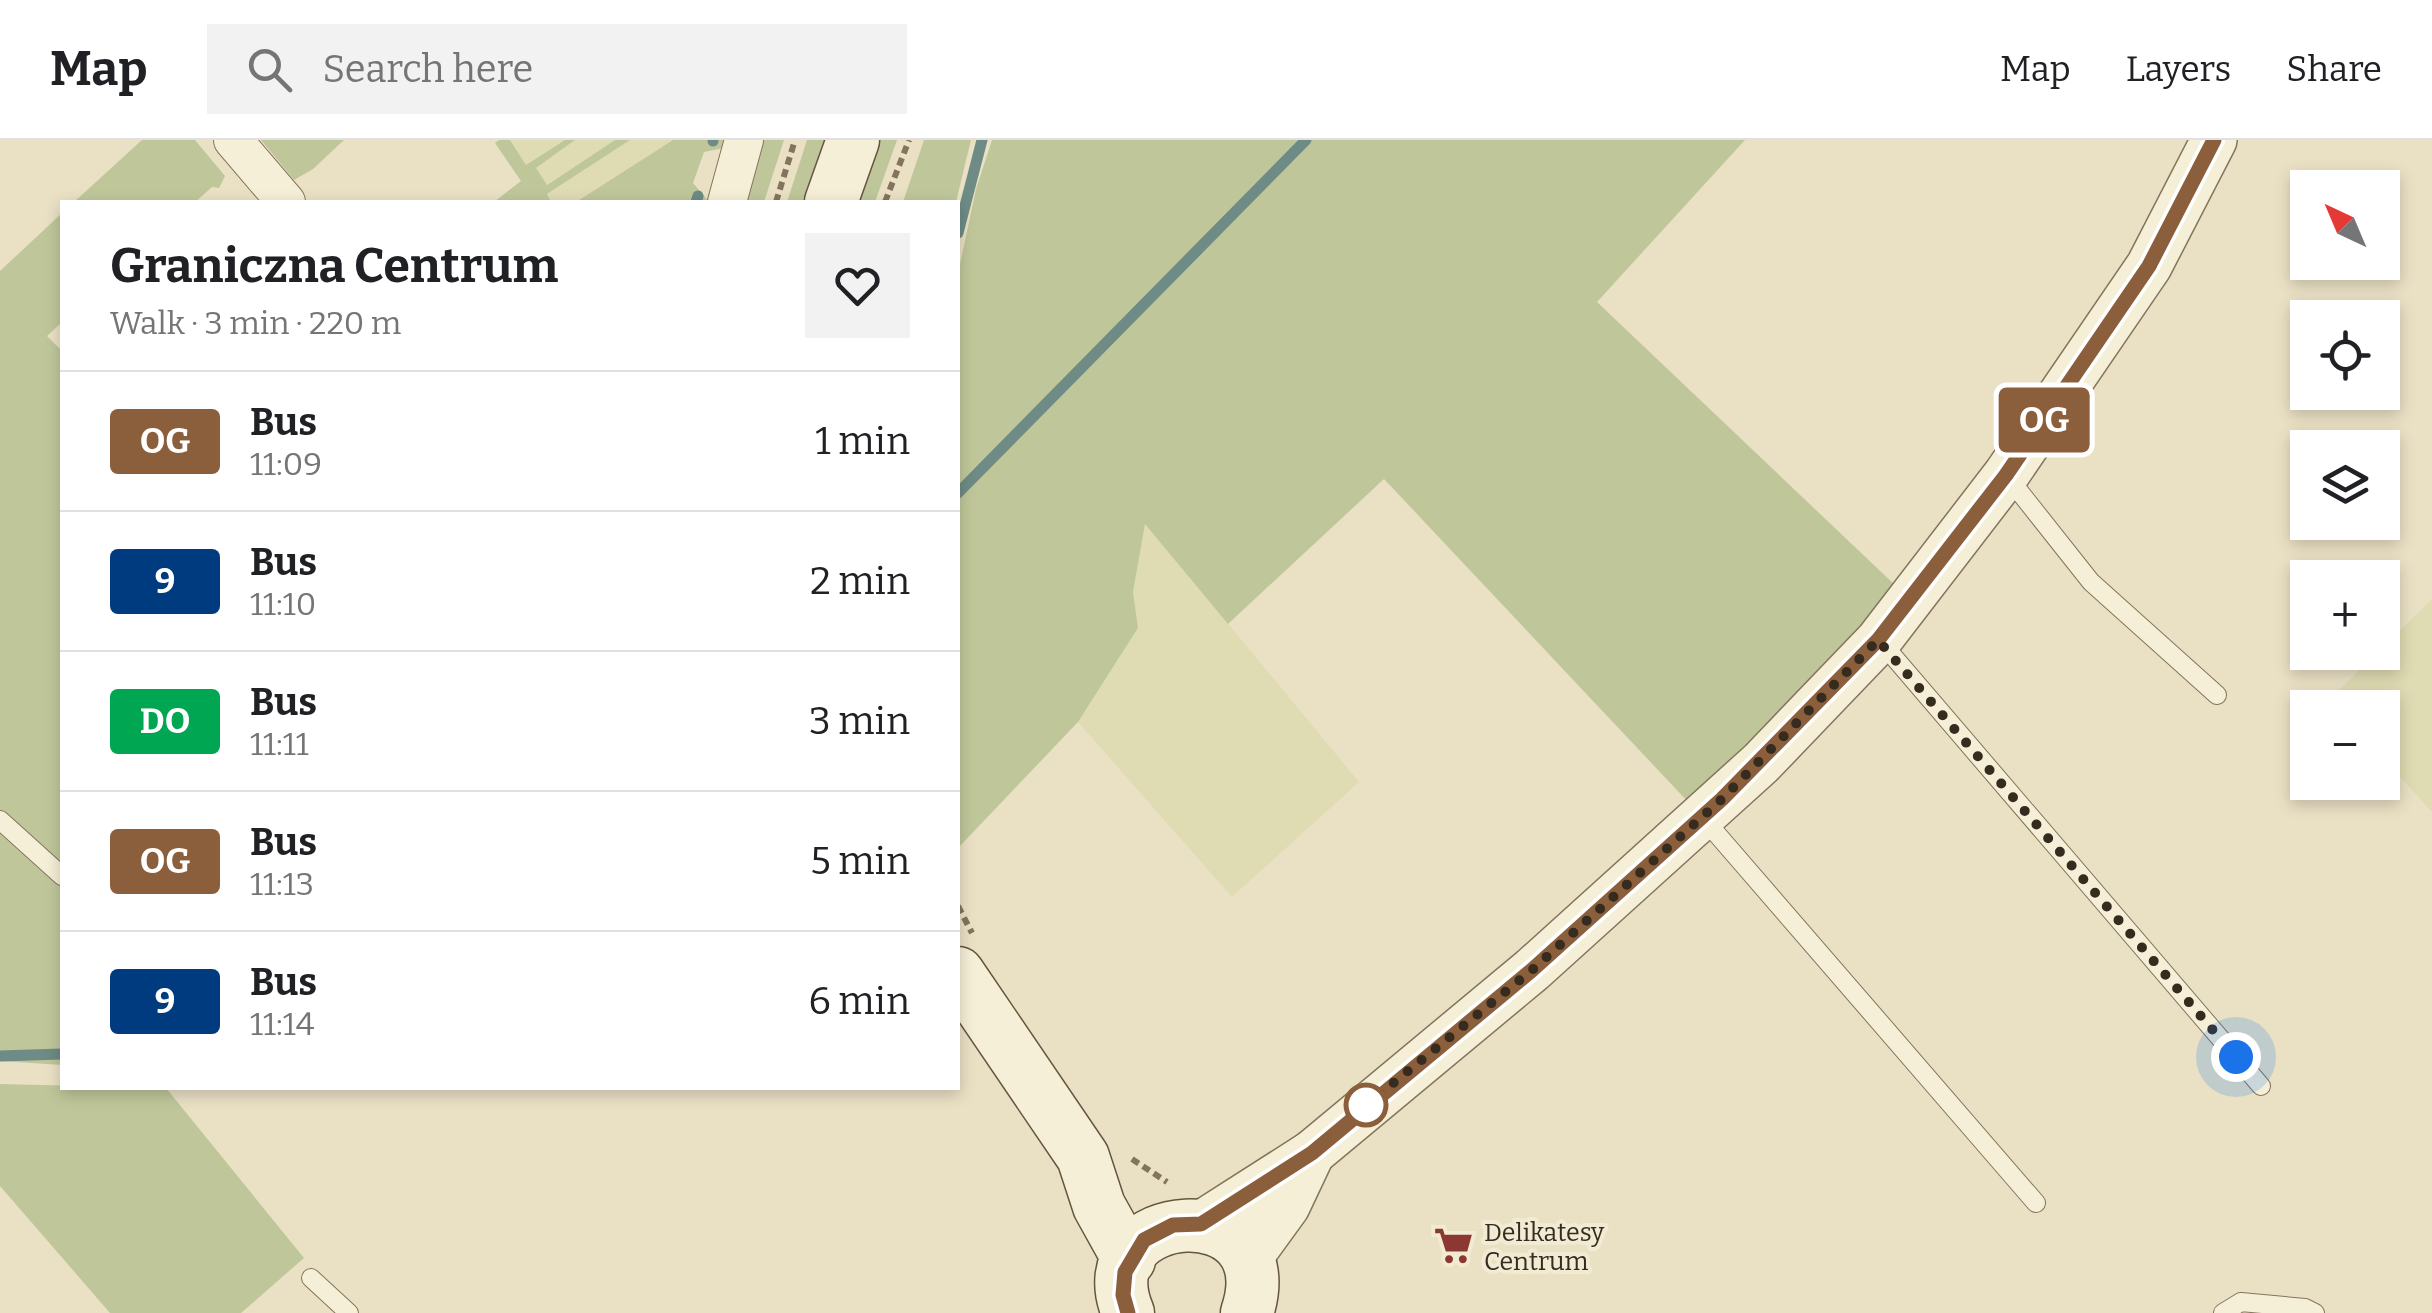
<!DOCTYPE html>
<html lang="en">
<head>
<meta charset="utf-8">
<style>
  body { margin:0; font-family:Bitter,serif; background:#f2f2f2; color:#202124; height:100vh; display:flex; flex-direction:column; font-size:38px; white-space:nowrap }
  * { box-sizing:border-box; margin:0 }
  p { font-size:32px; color:#757577 }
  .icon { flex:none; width:55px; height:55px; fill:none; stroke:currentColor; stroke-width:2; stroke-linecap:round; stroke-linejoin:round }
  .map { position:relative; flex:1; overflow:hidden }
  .panel { position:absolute; left:60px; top:60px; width:900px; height:890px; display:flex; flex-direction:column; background:#fff; border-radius:0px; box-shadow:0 5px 15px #0003 }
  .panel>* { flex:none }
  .badge { padding:0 20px; border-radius:8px; font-size:35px; line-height:65px }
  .needle { width:65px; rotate:316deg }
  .buttons { position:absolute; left:2290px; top:30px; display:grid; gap:20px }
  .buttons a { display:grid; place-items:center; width:110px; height:110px; border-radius:0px; background:#fff; box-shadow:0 5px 15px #0003; font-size:50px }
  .you { position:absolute; width:50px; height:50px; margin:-25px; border:8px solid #fff; border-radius:50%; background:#1a73e8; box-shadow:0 0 0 15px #1a73e833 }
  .map>.badge { position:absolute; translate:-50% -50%; box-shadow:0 0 0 5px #fff }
  .round { display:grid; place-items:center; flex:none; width:105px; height:105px; border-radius:0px; background:#f2f2f2 }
  .overview { display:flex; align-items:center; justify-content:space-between; height:170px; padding:0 50px }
  h1 { font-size:48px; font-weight:700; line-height:75px }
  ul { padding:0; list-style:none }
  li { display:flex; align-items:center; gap:30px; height:140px; padding:0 50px; border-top:2px solid #e0e0e0 }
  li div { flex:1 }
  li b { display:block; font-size:38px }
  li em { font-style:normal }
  li .badge { min-width:110px; font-weight:700; text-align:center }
  header { display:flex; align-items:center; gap:60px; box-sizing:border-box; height:140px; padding:0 50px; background:#fff; border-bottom:2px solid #e0e0e0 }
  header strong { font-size:48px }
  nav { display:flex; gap:55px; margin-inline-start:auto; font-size:35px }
  .search { width:700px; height:90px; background:#f2f2f2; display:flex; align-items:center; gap:25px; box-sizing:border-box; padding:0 35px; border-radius:0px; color:#757577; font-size:38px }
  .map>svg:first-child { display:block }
</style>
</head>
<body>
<header>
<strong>Map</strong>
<div class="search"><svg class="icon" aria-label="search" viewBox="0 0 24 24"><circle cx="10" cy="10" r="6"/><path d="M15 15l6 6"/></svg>Search here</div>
<nav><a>Map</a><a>Layers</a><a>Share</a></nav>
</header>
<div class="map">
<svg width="2432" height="1173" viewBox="0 0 2432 1173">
  <rect width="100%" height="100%" fill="#eae1c5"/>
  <g fill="#dfdbb3">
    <path d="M510,0H565L526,26Z"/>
    <path d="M575,0H615L546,45L536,28Z"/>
    <path d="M630,0H673L576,62H551L547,54Z"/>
    <path d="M1145,383L1359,642L1232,757L1078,582L1138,488L1133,452Z"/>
    <path d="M2432,459V672L2383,618L2382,568L2336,567L2329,560L2377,513L2382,512L2383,507Z"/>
  </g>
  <g fill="#bfc79a">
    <path d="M142,0H195L225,36L219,48L212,47L195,62H74Z"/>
    <path d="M261,0H344L313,29L294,40Z"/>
    <path d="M499,0H510L526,25L565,0H575L536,28L547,45L615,0H630L547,54L551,62H494L521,41L495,3Z"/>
    <path d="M673,0H729L724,8L704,12L693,43L709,62H576Z"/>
    <path d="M759,0H784L764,62H744Z"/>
    <path d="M807,0H827L807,62H787Z"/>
    <path d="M876,0H897L875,62H856Z"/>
    <path d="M924,0H971L956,62H903Z"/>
    <path d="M992,0H1745L1597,162L1896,446L1791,566L1690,664L1384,339L1228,484L1145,384L1133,452L1138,488L1078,582L958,708V134L976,49Z"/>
    <path d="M62,73V182L47,196L62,211V925L0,921V131Z"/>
    <path d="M0,944L166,948L304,1118L241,1173H110L0,1046Z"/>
  </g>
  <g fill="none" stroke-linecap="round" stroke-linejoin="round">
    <g stroke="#6e8b86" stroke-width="11">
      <path d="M713,1V0"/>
      <path d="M696,62L698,56"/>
      <path d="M958,93L982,0"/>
      <path d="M958,353L1306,0"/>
      <path d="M0,916L62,914"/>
    </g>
    <defs>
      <g id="service">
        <path d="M2007,336L2091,442L2217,555"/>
        <path d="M1881,502L2261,946"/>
        <path d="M1703,678L2036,1063"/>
        <path d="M0,680L62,736"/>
        <path d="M311,1138L349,1173"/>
        <path d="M2223,1173L2241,1162L2305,1168L2315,1173"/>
      </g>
      <g id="minor">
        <path d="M233,0L286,62"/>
        <path d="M727,62L744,0"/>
      </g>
      <g id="tertiary">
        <path d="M1201,1084L1312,1013L1532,830L1761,623L1879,500L2006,335L2149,126L2214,0"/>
        <path d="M1247,1121L1287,1066L1312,1013"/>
      </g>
      <g id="secondary">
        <path d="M831,62L853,0"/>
        <path d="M958,833L1083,1017L1099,1066L1129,1120"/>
        <path d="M1128,1173C1082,1064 1288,1049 1247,1173"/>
      </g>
    </defs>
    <use href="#service" stroke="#84745d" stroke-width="20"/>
    <use href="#minor" stroke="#84745d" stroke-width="40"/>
    <use href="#tertiary" stroke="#84745d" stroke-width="48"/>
    <use href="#secondary" stroke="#655540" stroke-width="55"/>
    <g stroke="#84745d" stroke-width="6" stroke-dasharray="8 5" stroke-linecap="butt">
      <path d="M776,62L795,0"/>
      <path d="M885,62L909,0"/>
      <path d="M958,766L972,793"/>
      <path d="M1132,1019L1167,1042"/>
    </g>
    <use href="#service" stroke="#f6efd7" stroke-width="18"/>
    <use href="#minor" stroke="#f6efd7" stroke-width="38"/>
    <use href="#tertiary" stroke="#f6efd7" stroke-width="45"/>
    <use href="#secondary" stroke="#f6efd7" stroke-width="52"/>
  </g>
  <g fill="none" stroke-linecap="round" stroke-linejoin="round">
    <defs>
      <path id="line" d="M1128,1173L1123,1155L1125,1132L1144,1100L1173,1085L1201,1084L1312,1013L1532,830L1722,659L1878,500L2006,335L2149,126L2214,0"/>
    </defs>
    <use href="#line" stroke="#fff" stroke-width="22"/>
    <use href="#line" stroke="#8b5e3c" stroke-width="15"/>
    <path stroke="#352b1f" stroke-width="10" stroke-dasharray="0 18" d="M1366,965L1359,971L1532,830L1722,659L1878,500L2236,917"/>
  </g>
  <defs>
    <symbol id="supermarket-bare" viewBox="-9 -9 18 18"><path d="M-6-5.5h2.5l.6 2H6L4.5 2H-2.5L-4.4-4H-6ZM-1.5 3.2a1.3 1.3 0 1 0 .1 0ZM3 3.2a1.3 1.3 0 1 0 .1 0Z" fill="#8d3732" stroke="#f2ebd4" stroke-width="2.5" paint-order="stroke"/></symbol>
  </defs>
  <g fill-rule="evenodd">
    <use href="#supermarket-bare" x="1426" y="1078" width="55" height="55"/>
  </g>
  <circle fill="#fff" stroke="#8b5e3c" stroke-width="5" cx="1366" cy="965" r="20"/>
  <g text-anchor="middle" stroke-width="8" stroke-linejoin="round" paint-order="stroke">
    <g font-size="25" fill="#352b1f" stroke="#f2ebd4" text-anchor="start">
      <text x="1484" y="1101">Delikatesy<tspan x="1484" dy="29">Centrum</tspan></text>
    </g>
  </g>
</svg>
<div class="buttons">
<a><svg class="needle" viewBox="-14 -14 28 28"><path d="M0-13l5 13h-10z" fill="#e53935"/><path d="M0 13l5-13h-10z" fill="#757577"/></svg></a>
<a><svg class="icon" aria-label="locate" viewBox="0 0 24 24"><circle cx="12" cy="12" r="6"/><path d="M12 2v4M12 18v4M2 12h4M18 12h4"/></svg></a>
<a><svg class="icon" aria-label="layers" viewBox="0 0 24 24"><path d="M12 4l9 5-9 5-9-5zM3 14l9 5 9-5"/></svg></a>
<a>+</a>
<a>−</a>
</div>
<div class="you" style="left:2236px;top:917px"></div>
<b class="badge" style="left:2044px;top:280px;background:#8b5e3c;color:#fff">OG</b>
<section class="panel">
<div class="overview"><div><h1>Graniczna Centrum</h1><p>Walk · 3 min · 220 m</p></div><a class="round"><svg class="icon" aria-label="heart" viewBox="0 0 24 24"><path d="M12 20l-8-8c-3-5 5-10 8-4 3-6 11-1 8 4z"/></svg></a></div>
<ul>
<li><span class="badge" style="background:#8b5e3c;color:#fff">OG</span><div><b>Bus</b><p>11:09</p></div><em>1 min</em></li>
<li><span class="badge" style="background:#003b80;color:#fff">9</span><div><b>Bus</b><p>11:10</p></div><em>2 min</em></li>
<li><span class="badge" style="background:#00a651;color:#fff">DO</span><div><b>Bus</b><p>11:11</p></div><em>3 min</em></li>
<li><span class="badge" style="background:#8b5e3c;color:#fff">OG</span><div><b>Bus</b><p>11:13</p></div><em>5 min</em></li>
<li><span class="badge" style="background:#003b80;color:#fff">9</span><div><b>Bus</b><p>11:14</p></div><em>6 min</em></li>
</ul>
</section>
</div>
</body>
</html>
